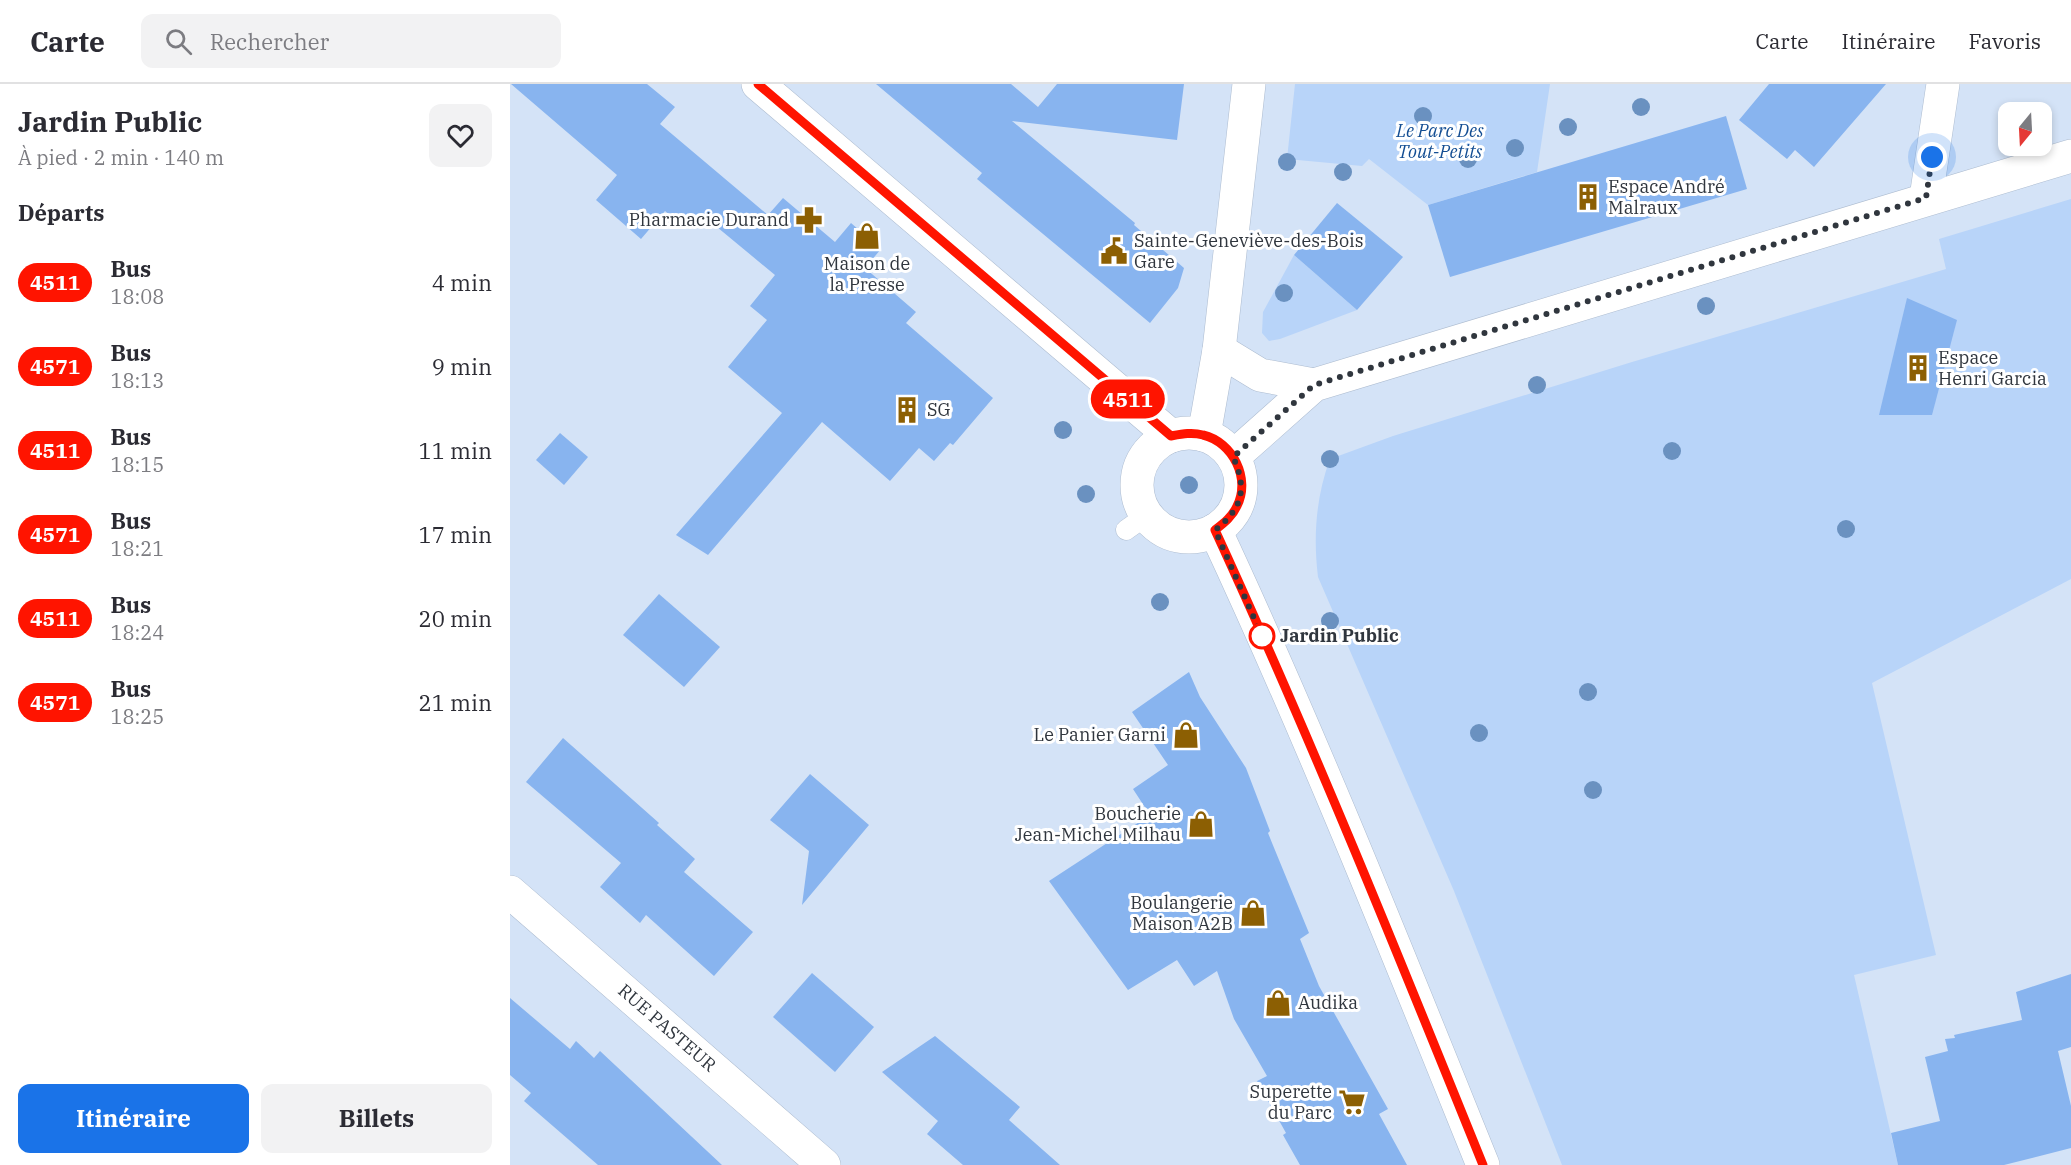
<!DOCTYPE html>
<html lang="fr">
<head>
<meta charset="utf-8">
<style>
  body { margin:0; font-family:"IBM Plex Serif",serif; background:#f2f2f3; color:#2b2b33; height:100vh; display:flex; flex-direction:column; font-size:22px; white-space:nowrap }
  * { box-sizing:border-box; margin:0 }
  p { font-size:20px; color:#7c7c81 }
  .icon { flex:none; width:33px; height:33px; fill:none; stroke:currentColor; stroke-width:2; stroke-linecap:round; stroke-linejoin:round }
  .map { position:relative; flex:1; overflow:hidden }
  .drawer { display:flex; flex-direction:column; background:#fff; width:510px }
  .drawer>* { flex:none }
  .badge { padding:0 12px; border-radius:20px; font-size:21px; line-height:39px }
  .needle { width:39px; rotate:198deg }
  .fabs { position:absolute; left:1488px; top:18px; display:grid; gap:12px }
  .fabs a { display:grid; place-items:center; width:54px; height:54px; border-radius:12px; background:#fff; box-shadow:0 3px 9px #0003; font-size:30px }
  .you { position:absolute; width:30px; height:30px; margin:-15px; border:4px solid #fff; border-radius:50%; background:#1a73e8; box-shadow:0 0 0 9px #1a73e833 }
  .map>.badge { position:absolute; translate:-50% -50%; box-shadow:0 0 0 3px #fff }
  h2 { padding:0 18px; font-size:22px; line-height:54px }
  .round { display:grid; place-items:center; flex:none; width:63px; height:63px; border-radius:12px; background:#f2f2f3 }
  .overview { display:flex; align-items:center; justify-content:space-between; height:102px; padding:0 18px }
  h1 { font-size:28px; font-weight:700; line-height:45px }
  .cta { display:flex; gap:12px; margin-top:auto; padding:12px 18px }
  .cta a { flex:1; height:69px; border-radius:12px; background:#1a73e8; color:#fff; font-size:24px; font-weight:700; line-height:69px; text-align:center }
  .cta a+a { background:#f2f2f3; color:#2b2b33 }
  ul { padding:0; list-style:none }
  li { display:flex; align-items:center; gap:18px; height:84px; padding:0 18px }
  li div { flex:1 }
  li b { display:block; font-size:22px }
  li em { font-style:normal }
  li .badge { min-width:66px; font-weight:700; text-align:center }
  header { display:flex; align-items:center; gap:36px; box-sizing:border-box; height:84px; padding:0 30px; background:#fff; border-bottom:2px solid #e1e1e2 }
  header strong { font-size:28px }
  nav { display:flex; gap:33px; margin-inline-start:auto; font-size:21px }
  .search { width:420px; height:54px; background:#f2f2f3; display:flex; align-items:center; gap:15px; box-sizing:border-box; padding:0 21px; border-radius:12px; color:#7c7c81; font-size:22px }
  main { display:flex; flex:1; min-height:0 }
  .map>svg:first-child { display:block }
</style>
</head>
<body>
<header>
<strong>Carte</strong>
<div class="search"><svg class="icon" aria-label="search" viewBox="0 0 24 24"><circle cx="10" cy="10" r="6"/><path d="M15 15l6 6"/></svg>Rechercher</div>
<nav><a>Carte</a><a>Itinéraire</a><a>Favoris</a></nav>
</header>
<main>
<section class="drawer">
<div class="overview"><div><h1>Jardin Public</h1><p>À pied · 2 min · 140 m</p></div><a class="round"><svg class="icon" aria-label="heart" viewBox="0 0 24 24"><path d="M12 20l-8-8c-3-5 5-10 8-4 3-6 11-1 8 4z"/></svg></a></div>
<h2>Départs</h2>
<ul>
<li><span class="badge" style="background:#ff1400;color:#fff">4511</span><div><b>Bus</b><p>18:08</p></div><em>4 min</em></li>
<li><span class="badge" style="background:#ff1400;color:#fff">4571</span><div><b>Bus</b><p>18:13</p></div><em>9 min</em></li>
<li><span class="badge" style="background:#ff1400;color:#fff">4511</span><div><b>Bus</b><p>18:15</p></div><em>11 min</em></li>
<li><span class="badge" style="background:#ff1400;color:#fff">4571</span><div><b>Bus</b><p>18:21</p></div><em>17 min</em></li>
<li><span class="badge" style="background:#ff1400;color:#fff">4511</span><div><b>Bus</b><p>18:24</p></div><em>20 min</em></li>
<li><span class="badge" style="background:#ff1400;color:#fff">4571</span><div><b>Bus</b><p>18:25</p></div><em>21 min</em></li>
</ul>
<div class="cta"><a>Itinéraire</a><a>Billets</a></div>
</section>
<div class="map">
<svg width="1561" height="1081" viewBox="0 0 1561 1081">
  <rect width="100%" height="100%" fill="#d4e3f7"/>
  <g fill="#b8d4f9">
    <path d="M785,0H1040L1027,88L918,121L859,75L852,82L777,75Z"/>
    <path d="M1561,115V495L1362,599L1426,871L1344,891L1388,1081H1052L944,807L808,493C803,452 806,413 820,375L883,352L1122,278L1436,185L1429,155Z"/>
    <path d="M784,171L847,226L770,255L759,257L752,249L753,228Z"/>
  </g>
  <g fill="#88b4ef">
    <path d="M1,0H137L165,23L150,40L258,131L273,114L325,158L341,139L371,165L355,184L406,228L396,239L483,314L443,361L440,359L424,377L409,364L380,397L312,338L198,471L166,451L272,329L218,283L257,236L240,222L265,191L190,129L176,145L155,127L131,155L86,116L107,91Z"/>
    <path d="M366,0H501L528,23L547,0H674L667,56L502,37L625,139L624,141L674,184L668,204L640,239L467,95L472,89Z"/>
    <path d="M1259,0H1376L1304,83L1285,66L1277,75L1229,36Z"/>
    <path d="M1216,32L1237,105L940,193L918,121Z"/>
    <path d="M827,119L893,173L847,226L784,171Z"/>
    <path d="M1397,214L1447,236L1422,331H1369Z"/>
    <path d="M50,349L78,373L54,401L26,376Z"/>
    <path d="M149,510L210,563L174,603L113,551Z"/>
    <path d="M679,588L690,613L736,684L760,747L758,749L799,849L790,855L809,902L878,1025L869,1030L897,1081H790L773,1051L776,1049L747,997L757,992L724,935L707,887L684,902L667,876L618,906L539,797L640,731L623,705L658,681L622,628Z"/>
    <path d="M53,654L149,739L147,741L185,775L174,788L243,848L204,892L136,831L130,839L90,803L111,779L16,698Z"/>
    <path d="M300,690L359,741L292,821L299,767L260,736Z"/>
    <path d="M302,889L364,943L325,988L263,933Z"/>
    <path d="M1561,890V963L1548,967L1561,1022V1064L1494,1081H1388L1381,1049L1430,1037L1415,973L1438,967L1435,955L1445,954L1444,951L1512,936L1506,908Z"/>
    <path d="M0,914L60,965L66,957L84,974L90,967L212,1081H88L14,1017L21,1009L0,991Z"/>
    <path d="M425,952L510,1023L499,1036L550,1081H453L417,1050L428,1037L372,988Z"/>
  </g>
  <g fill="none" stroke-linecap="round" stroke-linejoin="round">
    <defs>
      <path id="lane" d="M616,446L637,431"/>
      <g id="street">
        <path d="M1416,114L1433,0"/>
        <path d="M709,266L750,291L804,301"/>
        <path d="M694,351L709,266L739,0"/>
        <path d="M723,373L804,301L1561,72"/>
        <path d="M0,808L314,1081"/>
      </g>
      <g id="secondary">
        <path d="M248,0L661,352"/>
        <circle cx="679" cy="401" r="52"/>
        <path d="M705,446C802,654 887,868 973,1081"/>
      </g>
    </defs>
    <use href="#lane" stroke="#adbcd0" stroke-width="21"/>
    <use href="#street" stroke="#adbcd0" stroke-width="34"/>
    <use href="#secondary" stroke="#adbcd0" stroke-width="34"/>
    <use href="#lane" stroke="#fff" stroke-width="20"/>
    <use href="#street" stroke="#fff" stroke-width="33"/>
    <use href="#secondary" stroke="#fff" stroke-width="33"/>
  </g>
  <g fill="#6a91c0">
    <circle cx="1131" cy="23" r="9"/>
    <circle cx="913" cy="32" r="9"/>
    <circle cx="1058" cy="43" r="9"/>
    <circle cx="1005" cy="64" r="9"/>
    <circle cx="958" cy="75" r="9"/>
    <circle cx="777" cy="78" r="9"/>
    <circle cx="833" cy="88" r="9"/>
    <circle cx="774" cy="209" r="9"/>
    <circle cx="1196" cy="222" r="9"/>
    <circle cx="1027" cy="301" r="9"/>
    <circle cx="553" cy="346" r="9"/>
    <circle cx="1162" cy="367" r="9"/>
    <circle cx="820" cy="375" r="9"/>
    <circle cx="679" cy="401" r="9"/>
    <circle cx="576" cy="410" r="9"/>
    <circle cx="1336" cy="445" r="9"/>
    <circle cx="650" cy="518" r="9"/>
    <circle cx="820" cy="537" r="9"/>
    <circle cx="1078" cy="608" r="9"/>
    <circle cx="969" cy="649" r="9"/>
    <circle cx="1083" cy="706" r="9"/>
  </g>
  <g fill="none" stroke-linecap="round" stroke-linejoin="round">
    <defs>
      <path id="line" d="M248,0L661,352C672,350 682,348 693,351C723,358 741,395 727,422C722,433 714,439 705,446C801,655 887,868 973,1081"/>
    </defs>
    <use href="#line" stroke="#fff" stroke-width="14"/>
    <use href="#line" stroke="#ff1400" stroke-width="9"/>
    <path stroke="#30363e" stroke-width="6" stroke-dasharray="0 10.8" d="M752,552L705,446C732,425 738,405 723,373L804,301L1416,114L1422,73"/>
  </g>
  <defs>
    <symbol id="building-bare" viewBox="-9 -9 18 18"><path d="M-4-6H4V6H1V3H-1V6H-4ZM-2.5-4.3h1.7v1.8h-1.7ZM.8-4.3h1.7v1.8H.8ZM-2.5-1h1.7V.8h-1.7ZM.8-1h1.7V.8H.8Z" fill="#8c5f03" stroke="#fff" stroke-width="2.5" paint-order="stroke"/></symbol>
    <symbol id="pharmacy-bare" viewBox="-9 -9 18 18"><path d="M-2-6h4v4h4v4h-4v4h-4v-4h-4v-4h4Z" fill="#8c5f03" stroke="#fff" stroke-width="2.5" paint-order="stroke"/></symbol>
    <symbol id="shop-bare" viewBox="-9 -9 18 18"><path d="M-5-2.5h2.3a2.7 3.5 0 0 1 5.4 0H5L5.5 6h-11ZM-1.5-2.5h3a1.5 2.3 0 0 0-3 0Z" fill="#8c5f03" stroke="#fff" stroke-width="2.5" paint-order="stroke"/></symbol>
    <symbol id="civic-bare" viewBox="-9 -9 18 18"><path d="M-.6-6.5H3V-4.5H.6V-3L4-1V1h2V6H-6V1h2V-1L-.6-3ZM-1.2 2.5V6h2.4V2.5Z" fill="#8c5f03" stroke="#fff" stroke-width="2.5" paint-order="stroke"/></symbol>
    <symbol id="supermarket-bare" viewBox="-9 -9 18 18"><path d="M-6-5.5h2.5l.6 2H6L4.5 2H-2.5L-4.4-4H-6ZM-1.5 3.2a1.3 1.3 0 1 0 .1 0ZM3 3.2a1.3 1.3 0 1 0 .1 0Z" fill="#8c5f03" stroke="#fff" stroke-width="2.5" paint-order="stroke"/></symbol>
  </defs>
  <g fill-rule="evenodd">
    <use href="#building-bare" x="1059" y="94" width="38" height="38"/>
    <use href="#pharmacy-bare" x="280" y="117" width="38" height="38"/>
    <use href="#shop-bare" x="338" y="133" width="38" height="38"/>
    <use href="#civic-bare" x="585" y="148" width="38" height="38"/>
    <use href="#building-bare" x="1389" y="265" width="38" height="38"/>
    <use href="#building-bare" x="378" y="307" width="38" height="38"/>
    <use href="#shop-bare" x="657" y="632" width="38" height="38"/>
    <use href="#shop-bare" x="672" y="721" width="38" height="38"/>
    <use href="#shop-bare" x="724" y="810" width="38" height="38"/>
    <use href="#shop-bare" x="749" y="900" width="38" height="38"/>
    <use href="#supermarket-bare" x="823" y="999" width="38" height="38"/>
  </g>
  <circle fill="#fff" stroke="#ff1400" stroke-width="3" cx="752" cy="552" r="12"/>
  <g text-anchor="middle" stroke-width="6" stroke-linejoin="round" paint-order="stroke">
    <g font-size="18" font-style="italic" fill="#144e93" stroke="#fff">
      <text x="930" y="53">Le Parc Des<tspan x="930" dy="21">Tout-Petits</tspan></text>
    </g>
    <g font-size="18" fill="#30363e" stroke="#fff" text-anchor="start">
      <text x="1098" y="109">Espace André<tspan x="1098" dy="21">Malraux</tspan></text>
      <text x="279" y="142" text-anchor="end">Pharmacie Durand</text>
      <text x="624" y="163">Sainte-Geneviève-des-Bois<tspan x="624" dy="21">Gare</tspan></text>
      <text x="357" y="186" text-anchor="middle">Maison de<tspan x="357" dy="21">la Presse</tspan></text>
      <text x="1428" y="280">Espace<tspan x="1428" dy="21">Henri Garcia</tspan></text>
      <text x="417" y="332">SG</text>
      <text x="656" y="657" text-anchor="end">Le Panier Garni</text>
      <text x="671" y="736" text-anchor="end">Boucherie<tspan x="671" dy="21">Jean-Michel Milhau</tspan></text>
      <text x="723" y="825" text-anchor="end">Boulangerie<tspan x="723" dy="21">Maison A2B</tspan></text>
      <text x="788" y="925">Audika</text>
      <text x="822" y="1014" text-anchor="end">Superette<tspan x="822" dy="21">du Parc</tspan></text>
    </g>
    <g font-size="18" font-weight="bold" fill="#30363e" stroke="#fff" text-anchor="start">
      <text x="770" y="558">Jardin Public</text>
    </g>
    <g font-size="18" fill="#30363e" stroke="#fff">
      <text transform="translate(157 944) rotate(41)" y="6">RUE PASTEUR</text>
    </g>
  </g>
</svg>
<div class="fabs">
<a><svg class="needle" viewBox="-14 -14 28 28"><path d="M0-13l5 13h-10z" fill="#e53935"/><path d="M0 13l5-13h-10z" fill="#7c7c81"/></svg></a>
</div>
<div class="you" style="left:1422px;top:73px"></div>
<b class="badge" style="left:618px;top:315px;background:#ff1400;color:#fff">4511</b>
</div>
</main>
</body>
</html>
